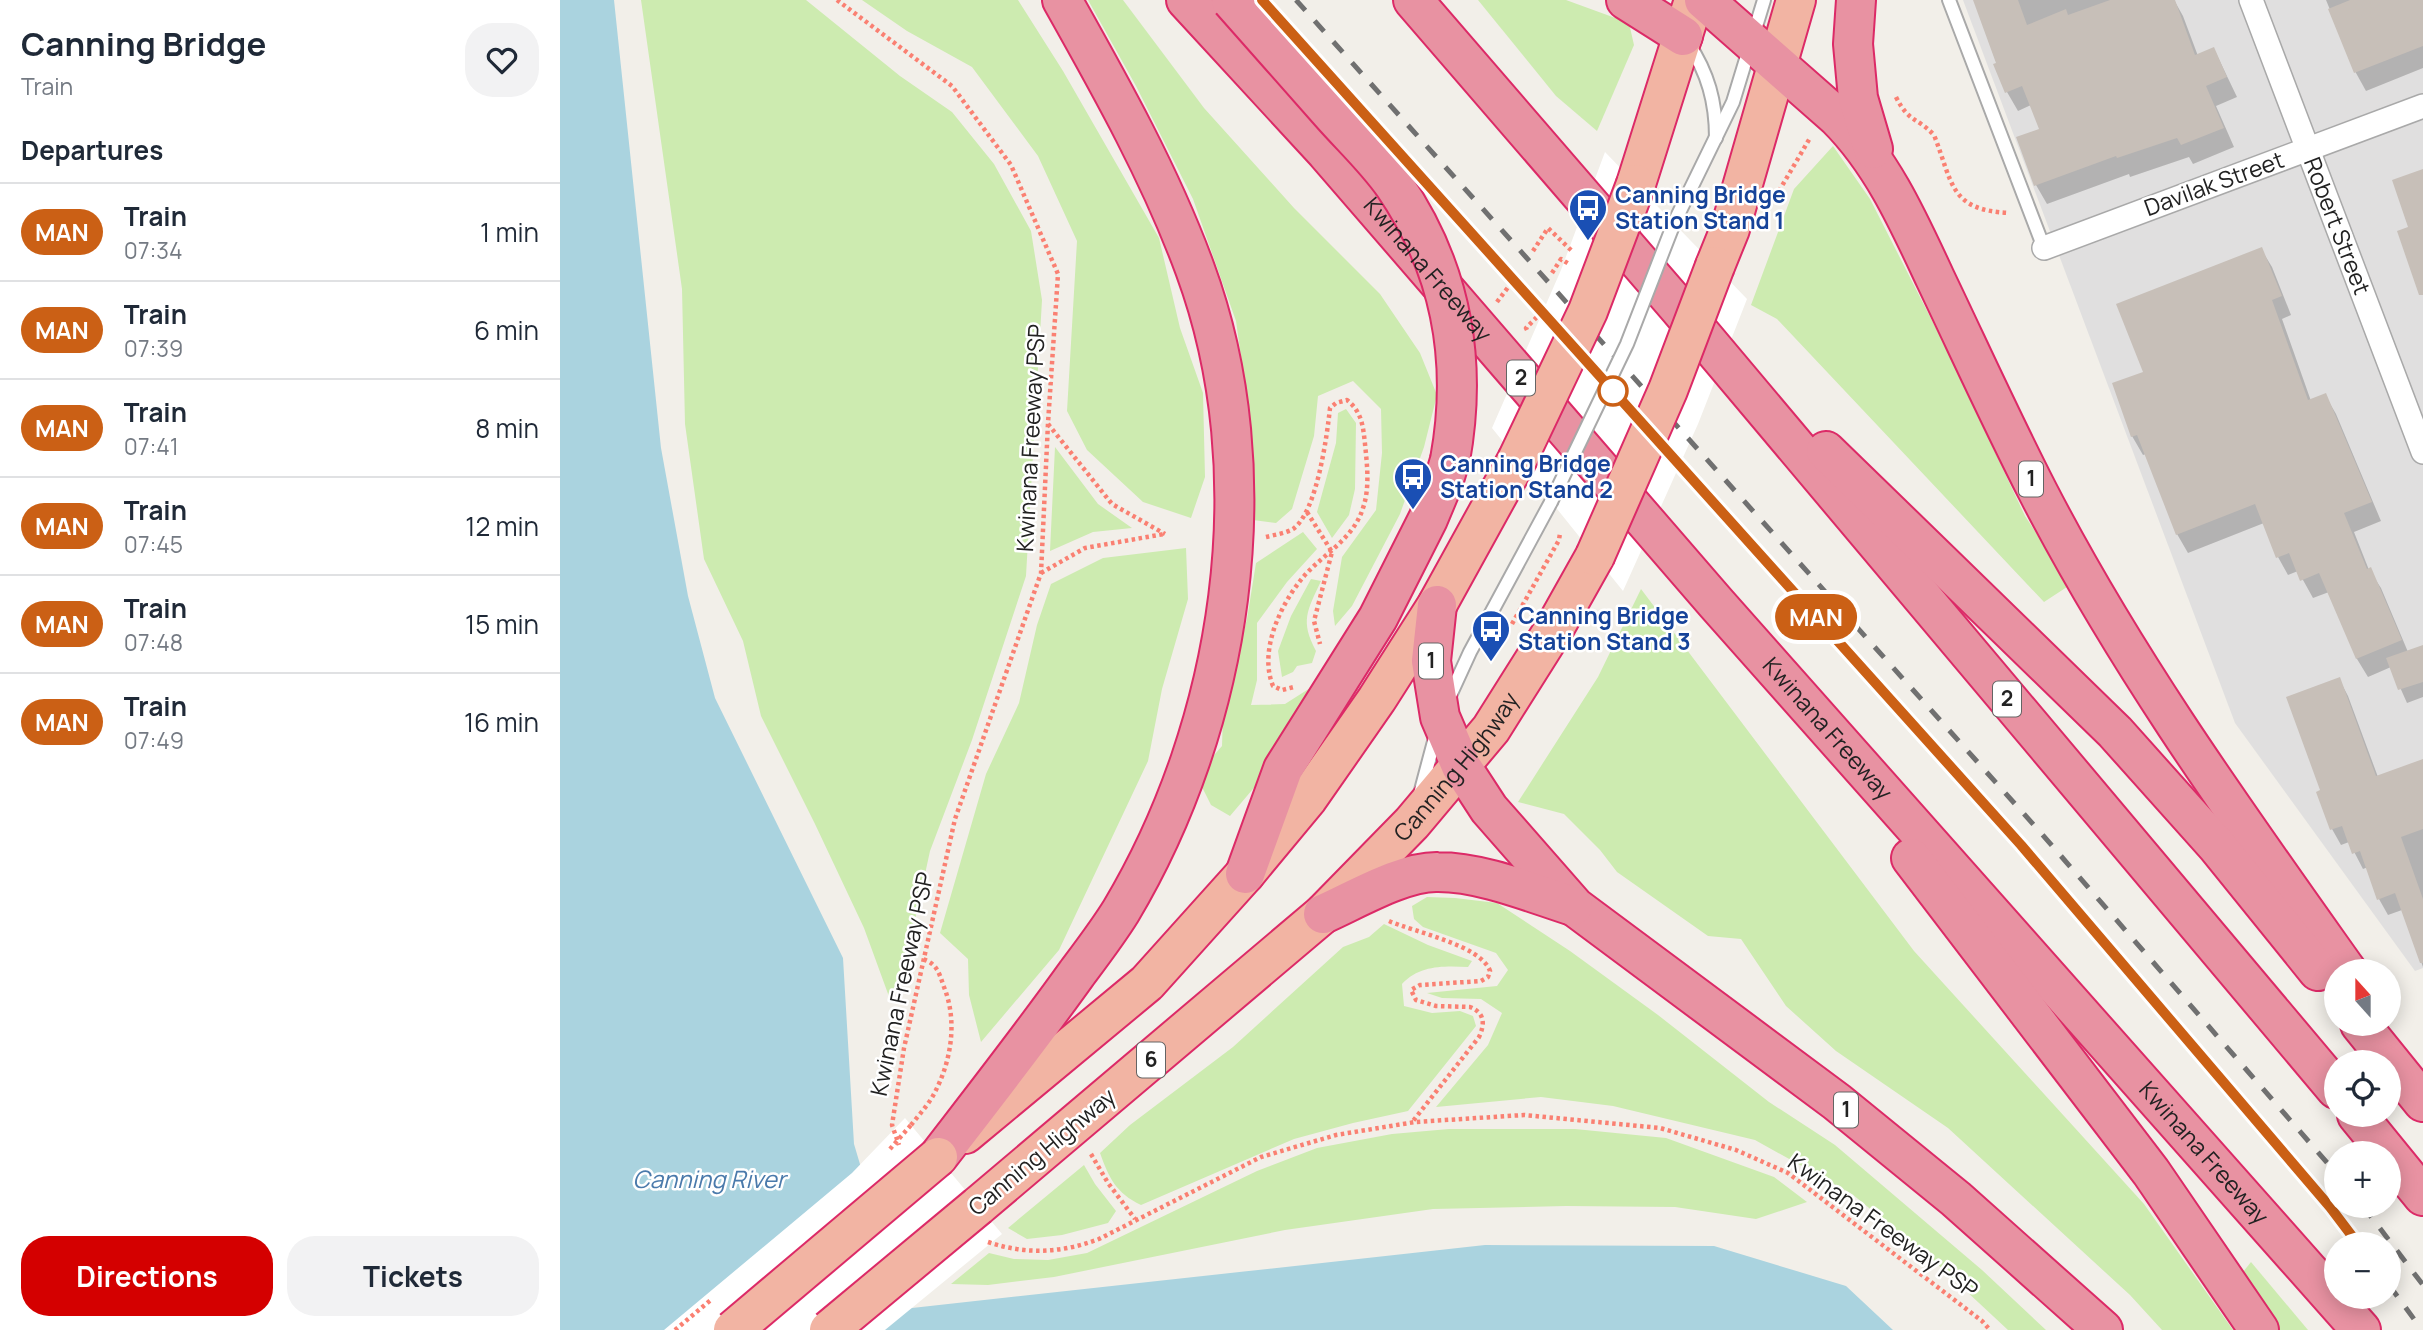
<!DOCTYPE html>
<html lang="en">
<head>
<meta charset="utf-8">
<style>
  body { margin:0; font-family:Manrope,sans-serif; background:#f2f2f3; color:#1f2937; height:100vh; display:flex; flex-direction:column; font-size:26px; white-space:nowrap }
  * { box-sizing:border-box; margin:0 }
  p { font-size:23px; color:#747a83 }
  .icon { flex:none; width:38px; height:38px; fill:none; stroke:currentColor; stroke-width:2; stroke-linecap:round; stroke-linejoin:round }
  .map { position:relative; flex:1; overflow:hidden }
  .side { display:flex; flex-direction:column; background:#fff; width:560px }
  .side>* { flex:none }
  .badge { padding:0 14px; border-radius:23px; font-size:24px; line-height:46px }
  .needle { width:46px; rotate:339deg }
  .buttons { position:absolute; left:1764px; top:959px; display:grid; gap:14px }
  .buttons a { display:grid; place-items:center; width:77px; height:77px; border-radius:50%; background:#fff; box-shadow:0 4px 18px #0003; font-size:35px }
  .map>.badge { position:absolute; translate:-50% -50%; box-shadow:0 0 0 4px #fff }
  h2 { padding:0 21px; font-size:26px; line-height:63px }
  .round { display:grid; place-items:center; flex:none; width:74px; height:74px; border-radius:28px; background:#f2f2f3 }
  .summary { display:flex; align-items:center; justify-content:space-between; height:119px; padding:0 21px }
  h1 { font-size:33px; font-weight:700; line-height:52px }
  .action { display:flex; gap:14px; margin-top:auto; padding:14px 21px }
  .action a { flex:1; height:80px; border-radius:28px; background:#d40000; color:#fff; font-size:28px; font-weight:700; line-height:80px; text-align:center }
  .action a+a { background:#f2f2f3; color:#1f2937 }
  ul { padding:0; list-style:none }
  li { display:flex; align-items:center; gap:21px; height:98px; padding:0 21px; border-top:2px solid #e0e1e3 }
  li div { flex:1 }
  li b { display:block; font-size:26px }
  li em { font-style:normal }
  li .badge { min-width:77px; font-weight:700; text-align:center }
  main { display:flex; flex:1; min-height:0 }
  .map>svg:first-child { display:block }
</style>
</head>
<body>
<main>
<section class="side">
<div class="summary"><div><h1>Canning Bridge</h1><p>Train</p></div><a class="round"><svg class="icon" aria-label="heart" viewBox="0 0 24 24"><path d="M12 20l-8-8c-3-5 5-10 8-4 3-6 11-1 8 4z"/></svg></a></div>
<h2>Departures</h2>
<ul>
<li><span class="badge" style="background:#cb6015;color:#fff">MAN</span><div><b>Train</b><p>07:34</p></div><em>1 min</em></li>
<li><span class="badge" style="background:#cb6015;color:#fff">MAN</span><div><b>Train</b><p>07:39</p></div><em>6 min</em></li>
<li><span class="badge" style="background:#cb6015;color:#fff">MAN</span><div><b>Train</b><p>07:41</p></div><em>8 min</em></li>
<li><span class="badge" style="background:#cb6015;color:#fff">MAN</span><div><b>Train</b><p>07:45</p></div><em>12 min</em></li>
<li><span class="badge" style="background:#cb6015;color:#fff">MAN</span><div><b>Train</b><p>07:48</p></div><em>15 min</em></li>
<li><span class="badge" style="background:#cb6015;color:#fff">MAN</span><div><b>Train</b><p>07:49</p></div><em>16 min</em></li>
</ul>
<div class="action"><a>Directions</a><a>Tickets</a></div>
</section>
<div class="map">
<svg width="1863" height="1330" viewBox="0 0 1863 1330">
  <rect width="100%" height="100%" fill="#f2efe9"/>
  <path fill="#e0dfdf" d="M1403,0H1863V968L1855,971L1675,723Z"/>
  <g fill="#cdebb0">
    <path d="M81,0H246L340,76L392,112L434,164L471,231L482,300L466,576L412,740L370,851L352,934L331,1002L304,928L255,824L201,716L183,641L144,559L125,424L122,289Z"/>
    <path d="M302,0H458L503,71L599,238L620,328L643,393L645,477L631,518L583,502L527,450L507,411L517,241L478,156L412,67L347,31Z"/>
    <path d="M528,0H563L644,108L734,208L820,294L860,353L877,395L864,447L840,514L792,606L775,626L773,611L782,557L816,510L822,453L821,409L793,381L758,396L754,436L732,509L716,523L693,520L689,414L676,321L633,199L576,86Z"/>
    <path d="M918,0H1006L1069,23L1074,45L1037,131L996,96Z"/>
    <path d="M1273,146L1310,199L1387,350L1465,516L1510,585L1484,602L1217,319L1191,305L1234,189Z"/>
    <path d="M786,409L796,423L795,489L789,515L772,538L757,512L776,443L778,413Z"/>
    <path d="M495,447L538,504L572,528L533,532L490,551Z"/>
    <path d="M743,532L757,549L727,582L697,623V680L691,705L725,704L769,676L698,783L670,816L651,805L641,785L648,762L662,746L663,714L687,619L696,563Z"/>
    <path d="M626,548L628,599L602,689L588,761L499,950L421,1042L409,995L408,959L380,933L426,774L459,703L477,625L491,584L543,558Z"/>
    <path d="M751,579L761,581C747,611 740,621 756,651L752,663L737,666L733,672L722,677L718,651L731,616Z"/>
    <path d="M1081,589L1354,951L1584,1204L1673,1330H1602L1570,1295L1388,1128L1276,1051L1226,1006L1181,939L1148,936L1057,872L1040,850L1004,814L958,802L1038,677Z"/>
    <path d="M867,897L895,898L937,903L1010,951L1098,1015L1209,1102L1275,1145L1422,1270L1486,1330H1448L1375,1262L1292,1194L1195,1140L1053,1106L981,1097L876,1107L928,1045L942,1013L921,999L882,998L867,993L937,986L948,970L936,953L863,927L854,919L852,906Z"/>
    <path d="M824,924L868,945L912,961L908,967C883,966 860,965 842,984L844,1006L872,1013L900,1011L913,1016L916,1026L848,1111L793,1123L734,1139L581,1205C556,1193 549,1178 540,1153L570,1125L673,1047L783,947L809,937Z"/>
    <path d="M889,1129H1015L1106,1138L1214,1177L1247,1202L1196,1219L1115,1207L1006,1206L873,1209L725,1230L494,1277L428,1285L391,1284L429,1253L454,1259L488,1260L527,1253L697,1171L757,1148L832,1134Z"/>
    <path d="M524,1165L535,1184L556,1211L548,1223L502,1235L467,1239L448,1228Z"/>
    <path d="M1691,1262L1748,1330H1718L1679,1277Z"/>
  </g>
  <path fill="#aad3df" d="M0,0H54L101,448L128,596L155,698L283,958L294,1144L343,1309L925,1245L1154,1246L1286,1286L1333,1330H0Z"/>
  <g fill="#fff">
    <path d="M1045,152L1187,299L1138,424L1063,591L932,428L1001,270Z"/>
    <path d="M345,1118L442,1234L325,1330H104L292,1173Z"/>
  </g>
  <g fill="#0003">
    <path d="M1414,0H1614L1623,16L1638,56L1654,49L1677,97L1656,106L1674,147L1633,164L1629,157L1570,177L1569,174L1487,204L1476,185L1481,130L1471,105L1458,111L1447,92Z"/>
    <path d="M1766,0H1863V68L1806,91L1796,73Z"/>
    <path d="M1701,249L1712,267L1731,315L1722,319L1751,401L1765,395L1776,414L1821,521L1794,532L1809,570L1821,588L1848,652L1863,653V697L1847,703L1831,667L1808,677L1797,659L1769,592L1753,598L1738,571L1728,575L1718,557L1704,523L1628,553L1617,534L1586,454L1583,455L1572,436L1585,373Z"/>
    <path d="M1779,679L1788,696L1818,777L1863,761V967L1842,910L1828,915L1819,899L1808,867L1803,869L1789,842L1781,845L1772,829L1762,791Z"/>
  </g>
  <g fill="#c7bfb8">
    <path d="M1413,0H1458L1467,25L1506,9L1508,15L1550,0H1615L1635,55L1654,47L1667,77L1646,86L1664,128L1621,145L1617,138L1557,158L1556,156L1474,186L1456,137L1479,129L1462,86L1445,93L1433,64L1436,63Z"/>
    <path d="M1790,0H1863V46L1794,73L1768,9Z"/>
    <path d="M1863,169V295H1859L1837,231L1848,227L1832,180Z"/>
    <path d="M1702,247L1722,296L1712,300L1748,400L1766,393L1812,502L1784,513L1807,569L1811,567L1842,640L1796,659L1759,573L1740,581L1729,553L1716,558L1695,504L1616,535L1577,435L1571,437L1552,383L1583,372L1556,304Z"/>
    <path d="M1863,645V682L1838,690L1826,658Z"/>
    <path d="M1780,677L1816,776L1863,759V829L1841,837L1863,899V963H1860L1835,893L1817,900L1800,851L1792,854L1782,826L1770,830L1756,792L1760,790L1726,697Z"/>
  </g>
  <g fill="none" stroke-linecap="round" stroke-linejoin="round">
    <defs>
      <g id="service">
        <path d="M1389,0L1484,248"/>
        <path d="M1128,43C1148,73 1156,102 1156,138"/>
        <path d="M1114,223L1173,102L1204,0"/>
        <path d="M888,700L910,652L991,502"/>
        <path d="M860,794L876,734"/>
      </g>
      <g id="minor">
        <path d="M1691,0L1863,452"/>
        <path d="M1484,248L1863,106"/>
      </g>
      <g id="trunk">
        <path d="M1076,184L1134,0"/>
        <path d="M1155,266L1170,229L1236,0"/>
        <path d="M405,1134L587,983L685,874L748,798L817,699L877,605L957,460"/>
        <path id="s1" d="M418,1206L763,914L852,823L931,729L994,629L1035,556"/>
      </g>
      <g id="motorway">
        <path id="s2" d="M626,0L766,152L1156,603L1801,1330"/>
        <path d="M853,0L1119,308L1776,1089"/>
        <path d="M1066,0L1123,36"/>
        <path d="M1144,0L1277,117C1322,162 1348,220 1375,278C1409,349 1442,422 1478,492C1565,661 1677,816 1787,971"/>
        <path d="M1296,0L1293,44L1298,98L1313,149"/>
        <path d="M1266,451L1555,732L1657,846L1758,971"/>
        <path d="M877,605L871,661L880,717L901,766L929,809L1015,907L1277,1102L1396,1199L1543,1330"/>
        <path d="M1351,858L1591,1172L1699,1330"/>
        <path d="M685,874L723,769L818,618L868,519L883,483L890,460"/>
        <path d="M763,914C795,900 843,871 878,872C922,872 972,893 1013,906"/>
        <path d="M1800,1024L1863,1102"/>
        <path d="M1797,1115L1863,1196"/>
        <path d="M378,1157C425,1096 472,1036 517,973C532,953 548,932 561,911C672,725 711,475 635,269C601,176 551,87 502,0"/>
      </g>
    </defs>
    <use href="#service" stroke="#a9a9a9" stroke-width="16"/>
    <use href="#minor" stroke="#a9a9a9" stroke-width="26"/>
    <use href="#trunk" stroke="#dc2a67" stroke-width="42"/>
    <use href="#motorway" stroke="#dc2a67" stroke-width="42"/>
    <g stroke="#fa8072" stroke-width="4.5" stroke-dasharray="3.5 3.5" stroke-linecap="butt">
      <path d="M277,0L392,86L451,165L498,274L488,423L481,573L395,819L344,1048L332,1125L339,1145"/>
      <path d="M1336,97C1349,123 1357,117 1374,135C1393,183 1389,210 1449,213"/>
      <path d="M1219,191L1250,138"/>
      <path d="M973,251L988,228L1013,252"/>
      <path d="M992,273L1001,259L1009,264"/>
      <path d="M937,302L949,286"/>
      <path d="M967,330L966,328L977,317"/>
      <path d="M488,424L552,504L605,534"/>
      <path d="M747,512L772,552L754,621L760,644"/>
      <path d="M706,537C714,535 726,533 733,529C757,512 767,436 770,408L776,403L787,400C802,412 803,426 805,444C807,464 810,488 803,508C793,541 759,556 740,581C719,608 699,652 713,686L722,690L734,687"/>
      <path d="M481,573L525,548L604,534"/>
      <path d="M952,624L999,540L1000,533"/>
      <path d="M829,921C854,932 921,945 930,971L928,977L921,981L860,985L851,990L856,1000L876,1006L910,1007C925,1013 925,1024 919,1037L853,1121"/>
      <path d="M351,1125C359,1115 368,1105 374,1094C391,1062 398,1022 384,987C379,973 377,963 362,959"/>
      <path d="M531,1154L548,1183L575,1219"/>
      <path d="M428,1242C466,1255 502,1253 539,1239L701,1157L776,1135L855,1122L964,1115L1100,1128L1176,1150L1228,1173L1422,1321L1430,1330"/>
    </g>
    <use href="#service" stroke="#fff" stroke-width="12"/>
    <use href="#minor" stroke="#fff" stroke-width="23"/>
    <use href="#trunk" stroke="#f2b4a3" stroke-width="38"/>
    <use href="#motorway" stroke="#e892a2" stroke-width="38"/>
    <g stroke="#707070" stroke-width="5" stroke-dasharray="14 14" stroke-linecap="butt">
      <path d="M702,0L1461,845L1770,1207L1798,1244"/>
      <path d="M736,0L1481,833L1776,1173"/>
      <path d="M1803,1206L1863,1285"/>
      <path d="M1829,1285L1862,1330"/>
    </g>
    <defs>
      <path id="service-bridge" d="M991,502L1067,344L1114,223"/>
      <g id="trunk-bridge">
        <path d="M957,460L1028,311L1076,184"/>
        <path d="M1035,556L1108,390L1155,266"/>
        <path d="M173,1330L378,1157"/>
        <path d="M269,1330L418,1206"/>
      </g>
      <path id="motorway-bridge" d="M671,0C704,37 737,75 770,112C791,136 816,159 834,185C891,268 908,361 890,460"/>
    </defs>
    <use href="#service-bridge" stroke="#a9a9a9" stroke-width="16" stroke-linecap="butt"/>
    <use href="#trunk-bridge" stroke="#dc2a67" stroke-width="42" stroke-linecap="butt"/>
    <use href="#motorway-bridge" stroke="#dc2a67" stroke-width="42" stroke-linecap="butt"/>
    <g stroke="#fa8072" stroke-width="4.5" stroke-dasharray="3.5 3.5" stroke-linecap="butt">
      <path d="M330,1149L351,1125"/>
      <path d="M115,1330L152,1299"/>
    </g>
    <use href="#service-bridge" stroke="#fff" stroke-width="12"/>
    <use href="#trunk-bridge" stroke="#f2b4a3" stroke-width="38"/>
    <use href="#motorway-bridge" stroke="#e892a2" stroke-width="38"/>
  </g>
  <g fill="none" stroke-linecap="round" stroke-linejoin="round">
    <defs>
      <path id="line" d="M702,0L1461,845L1770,1207L1798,1244"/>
    </defs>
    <use href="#line" stroke="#fff" stroke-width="16"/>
    <use href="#line" stroke="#cb6015" stroke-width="10"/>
  </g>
  <defs>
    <symbol id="bus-pin" viewBox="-11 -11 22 30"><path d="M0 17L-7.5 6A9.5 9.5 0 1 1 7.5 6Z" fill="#1a4fb4" stroke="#fff"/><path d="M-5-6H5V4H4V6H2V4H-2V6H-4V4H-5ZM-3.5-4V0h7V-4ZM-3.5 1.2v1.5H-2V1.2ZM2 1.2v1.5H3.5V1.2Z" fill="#fff"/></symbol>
  </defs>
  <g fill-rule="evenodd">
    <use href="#bus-pin" x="1006" y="186" width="44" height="60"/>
    <use href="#bus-pin" x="831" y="455" width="44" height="60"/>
    <use href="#bus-pin" x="909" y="607" width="44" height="60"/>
  </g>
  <circle fill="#fff" stroke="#cb6015" stroke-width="3.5" cx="1053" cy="391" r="14"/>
  <g text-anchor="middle" stroke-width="5" stroke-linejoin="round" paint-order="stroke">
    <g fill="#fff" stroke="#646464" stroke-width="2">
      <rect x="947" y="360.5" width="28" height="35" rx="5"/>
      <rect x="1459" y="461.5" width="24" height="35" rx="5"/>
      <rect x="859" y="643.5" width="24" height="35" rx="5"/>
      <rect x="1433" y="681.5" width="28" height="35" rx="5"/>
      <rect x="577" y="1042.5" width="28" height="35" rx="5"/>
      <rect x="1274" y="1092.5" width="24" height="35" rx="5"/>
    </g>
    <g font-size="21" font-weight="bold" fill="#222">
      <text x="961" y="385">2</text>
      <text x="1471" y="486">1</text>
      <text x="871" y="668">1</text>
      <text x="1447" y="706">2</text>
      <text x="591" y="1067">6</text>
      <text x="1286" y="1117">1</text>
    </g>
    <g font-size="23" fill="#222" stroke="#fff">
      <text transform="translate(1654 184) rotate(-20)" y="8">Davilak Street</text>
      <text transform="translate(1777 226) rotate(69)" y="8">Robert Street</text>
      <text dy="8" stroke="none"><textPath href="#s2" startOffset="362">Kwinana Freeway</textPath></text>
      <text transform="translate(471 438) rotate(-87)" y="8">Kwinana Freeway PSP</text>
      <text dy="8" stroke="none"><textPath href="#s2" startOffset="971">Kwinana Freeway</textPath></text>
      <text dy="8" stroke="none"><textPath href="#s1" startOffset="651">Canning Highway</textPath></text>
      <text transform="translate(342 984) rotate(-78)" y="8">Kwinana Freeway PSP</text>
      <text transform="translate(482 1152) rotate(-40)" y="8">Canning Highway</text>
      <text dy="8" stroke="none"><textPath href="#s2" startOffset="1538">Kwinana Freeway</textPath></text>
      <text transform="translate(1323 1226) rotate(36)" y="8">Kwinana Freeway PSP</text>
    </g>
    <g font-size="23" font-weight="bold" fill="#164399" stroke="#fff" text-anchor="start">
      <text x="1055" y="203">Canning Bridge<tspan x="1055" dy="26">Station Stand 1</tspan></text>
      <text x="880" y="472">Canning Bridge<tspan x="880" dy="26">Station Stand 2</tspan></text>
      <text x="958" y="624">Canning Bridge<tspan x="958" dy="26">Station Stand 3</tspan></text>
    </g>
    <g font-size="24" font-style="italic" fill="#4a7aab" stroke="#fff">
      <text x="149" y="1188">Canning River</text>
    </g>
  </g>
</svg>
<div class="buttons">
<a><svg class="needle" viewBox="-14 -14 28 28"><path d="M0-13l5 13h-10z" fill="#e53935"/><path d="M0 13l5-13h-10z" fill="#747a83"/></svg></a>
<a><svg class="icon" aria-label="locate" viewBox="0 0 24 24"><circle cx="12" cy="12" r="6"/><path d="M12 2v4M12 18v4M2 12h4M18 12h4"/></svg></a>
<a>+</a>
<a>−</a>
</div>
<b class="badge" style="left:1256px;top:617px;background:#cb6015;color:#fff">MAN</b>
</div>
</main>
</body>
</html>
